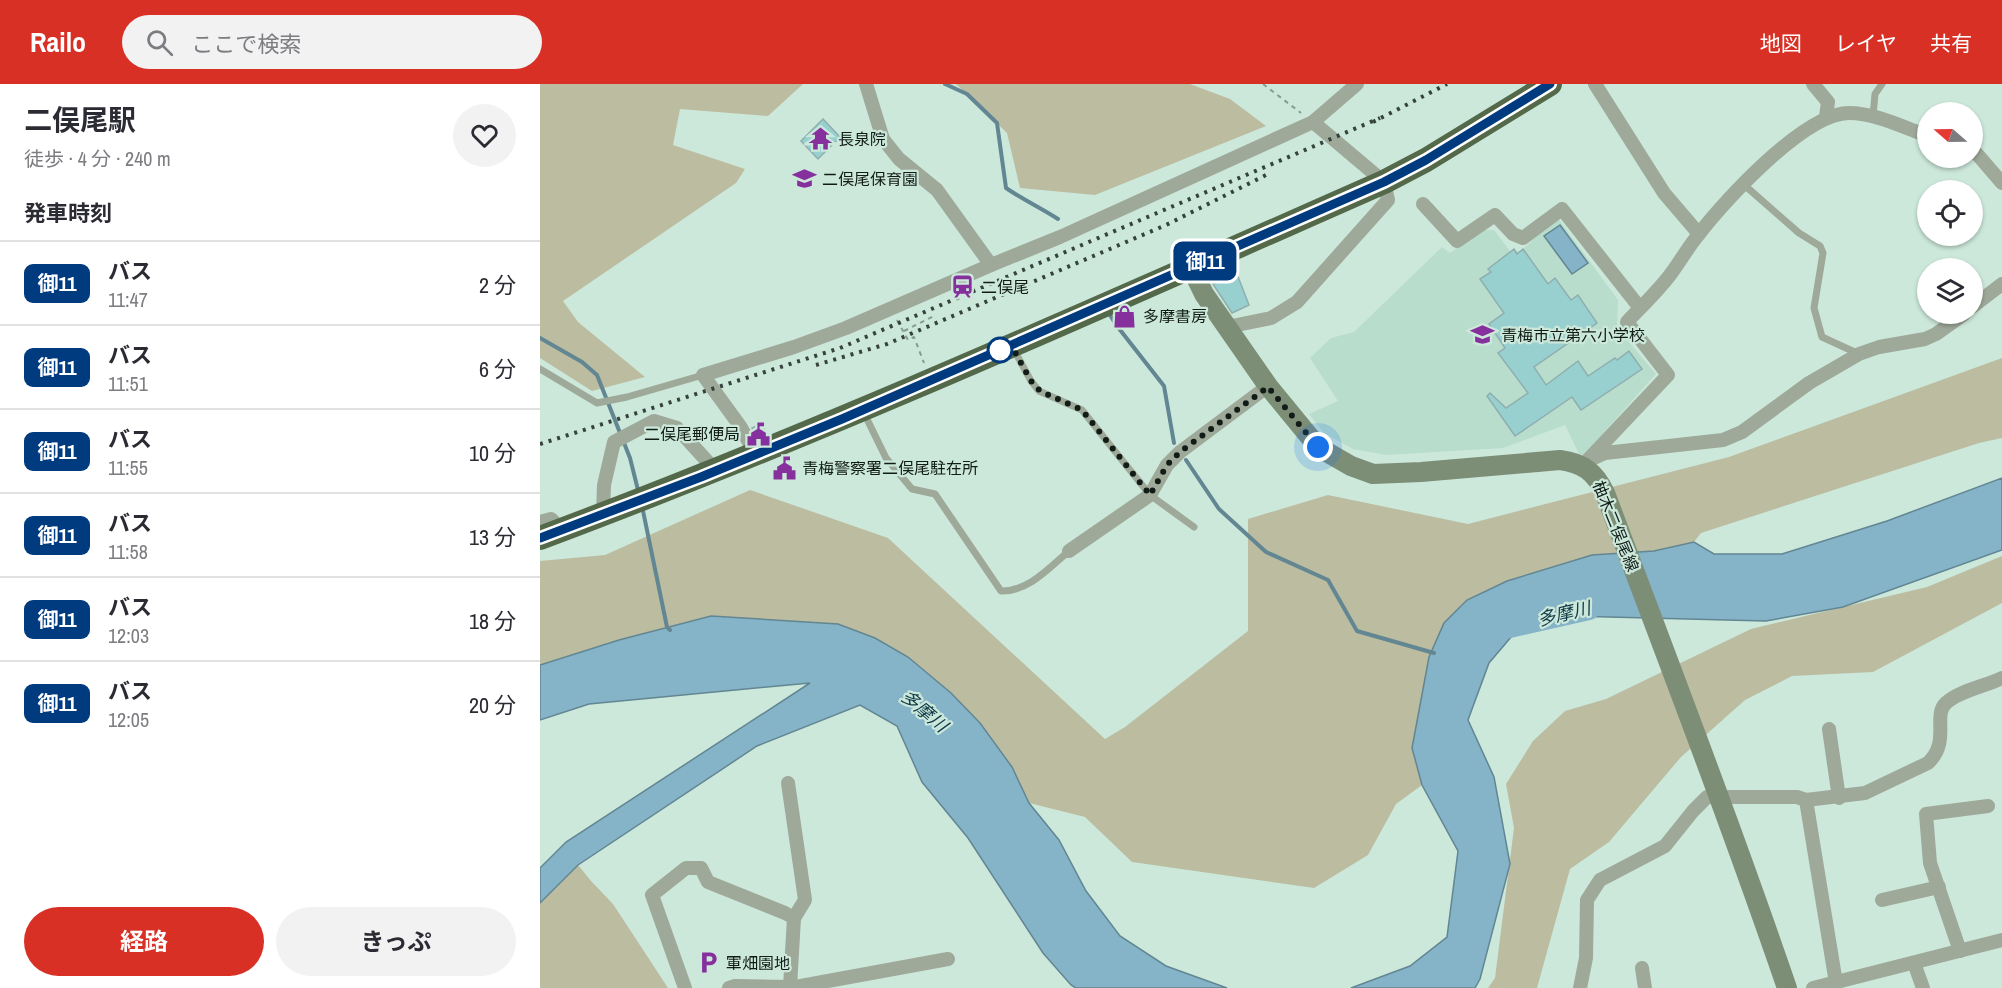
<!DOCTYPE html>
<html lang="ja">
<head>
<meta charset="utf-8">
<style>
  body { margin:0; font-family:"Archivo Narrow","Noto Sans JP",sans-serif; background:#f2f2f3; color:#2b2b33; height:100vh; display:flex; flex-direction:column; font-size:22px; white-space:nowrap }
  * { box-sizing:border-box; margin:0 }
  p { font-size:20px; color:#7c7c81 }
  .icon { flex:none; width:33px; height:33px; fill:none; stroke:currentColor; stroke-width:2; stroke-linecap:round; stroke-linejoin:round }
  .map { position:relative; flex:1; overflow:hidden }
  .sheet { display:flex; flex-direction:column; background:#fff; width:540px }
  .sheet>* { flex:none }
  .badge { padding:0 12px; border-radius:9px; font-size:21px; line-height:39px }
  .needle { width:39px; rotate:290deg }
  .fabs { position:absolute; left:1377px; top:18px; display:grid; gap:12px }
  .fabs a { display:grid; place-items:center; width:66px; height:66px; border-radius:50%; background:#fff; box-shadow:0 2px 4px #0004; font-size:30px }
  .you { position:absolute; width:30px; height:30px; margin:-15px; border:4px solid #fff; border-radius:50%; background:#1a73e8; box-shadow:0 0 0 9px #1a73e833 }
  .map>.badge { position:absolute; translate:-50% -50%; box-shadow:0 0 0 3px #fff }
  h2 { padding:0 24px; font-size:22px; line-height:54px }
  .round { display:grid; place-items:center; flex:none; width:63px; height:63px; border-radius:32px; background:#f2f2f3 }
  .overview { display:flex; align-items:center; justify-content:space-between; height:102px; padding:0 24px }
  h1 { font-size:28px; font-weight:700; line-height:45px }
  .button { display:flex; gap:12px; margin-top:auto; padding:12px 24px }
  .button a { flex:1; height:69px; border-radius:36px; background:#d93025; color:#fff; font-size:24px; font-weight:700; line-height:69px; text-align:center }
  .button a+a { background:#f2f2f3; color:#2b2b33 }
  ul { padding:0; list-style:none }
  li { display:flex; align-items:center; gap:18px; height:84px; padding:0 24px; border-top:2px solid #e1e1e2 }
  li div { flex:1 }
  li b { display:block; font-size:22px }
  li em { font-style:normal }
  li .badge { min-width:66px; font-weight:700; text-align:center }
  header { display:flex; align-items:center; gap:36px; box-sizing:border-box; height:84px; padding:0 30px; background:#d93025; color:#fff }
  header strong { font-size:28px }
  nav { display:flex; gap:33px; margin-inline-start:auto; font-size:21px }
  .search { width:420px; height:54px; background:#f2f2f3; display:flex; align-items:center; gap:15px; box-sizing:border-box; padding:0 21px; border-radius:33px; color:#7c7c81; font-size:22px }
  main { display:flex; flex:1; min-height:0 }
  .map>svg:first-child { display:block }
</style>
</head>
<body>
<header>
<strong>Railo</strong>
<div class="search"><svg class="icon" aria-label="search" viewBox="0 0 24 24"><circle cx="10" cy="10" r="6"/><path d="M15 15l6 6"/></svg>ここで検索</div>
<nav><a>地図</a><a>レイヤ</a><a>共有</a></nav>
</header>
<main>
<section class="sheet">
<div class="overview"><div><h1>二俣尾駅</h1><p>徒歩 · 4 分 · 240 m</p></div><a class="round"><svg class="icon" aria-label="heart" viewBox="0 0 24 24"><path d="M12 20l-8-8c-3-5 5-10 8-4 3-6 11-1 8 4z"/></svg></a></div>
<h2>発車時刻</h2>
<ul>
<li><span class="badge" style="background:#003b80;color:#fff">御11</span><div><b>バス</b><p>11:47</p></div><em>2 分</em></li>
<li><span class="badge" style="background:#003b80;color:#fff">御11</span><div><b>バス</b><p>11:51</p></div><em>6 分</em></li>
<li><span class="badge" style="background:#003b80;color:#fff">御11</span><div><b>バス</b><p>11:55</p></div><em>10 分</em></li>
<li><span class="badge" style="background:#003b80;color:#fff">御11</span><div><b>バス</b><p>11:58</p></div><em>13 分</em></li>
<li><span class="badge" style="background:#003b80;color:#fff">御11</span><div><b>バス</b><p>12:03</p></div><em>18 分</em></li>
<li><span class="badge" style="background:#003b80;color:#fff">御11</span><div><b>バス</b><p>12:05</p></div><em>20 分</em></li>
</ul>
<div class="button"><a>経路</a><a>きっぷ</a></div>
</section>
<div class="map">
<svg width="1462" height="904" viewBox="0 0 1462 904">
  <rect width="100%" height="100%" fill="#cce8db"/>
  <path fill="#b9ddcd" d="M1017,133L1078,216L1077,244L1116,290L1041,374L1025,341L963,364L846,371L813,365L784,349L769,330L798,317L770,274L791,254L814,248L902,163L910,169L942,146H954L970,167H981Z"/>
  <g fill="#bcbca1">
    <path d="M0,0H263L228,32L140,25L133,61L205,85L196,99L23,217L38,238L105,293L52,307L0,274Z"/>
    <path d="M416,0H650L690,15L726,42L555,111L480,104L467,49Z"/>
    <path d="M1462,274V354L1439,359L1161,449L1154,458L1114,467L1052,471L967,497L872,664L882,701L856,720L828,771L774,804L592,778L545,733L489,719L472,683L440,639L411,609L368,573L335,554L298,540L79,556L0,581V477L65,471L210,406L348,454L565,655L585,643L708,547V435L788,411L928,440L1189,373Z"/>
    <path d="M1462,472V519L1333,588L1252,592L1205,616L1141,673L1069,758L1030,785L997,904H948L955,894L974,744L966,700L993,657L1025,627L1066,615L1211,545L1387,503Z"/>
    <path d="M38,781L51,797L73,820L128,904H0V819Z"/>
  </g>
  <g fill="#85b3c7" stroke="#628692" stroke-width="1.5">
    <path d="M1020,141L1048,179L1032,190L1004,152Z"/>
    <path d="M1462,394V466L1303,523L1226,537L990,531L949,579L928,636L954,693L970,780L940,895L935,904H811L870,882L907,853L918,767L882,701L872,664L889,573L904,539L927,516L967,497L1052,471L1114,467L1154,458L1174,470H1242L1347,437Z"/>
    <path d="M171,532L298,540L335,554L368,573L411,609L440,639L472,683L489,719L519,756L546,807L580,852L626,882L687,904H536L531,901L503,869L428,754L382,698L357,642L320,621L217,662L38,781L0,819V784L26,758L270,599L49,620L0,636V581L79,556Z"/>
  </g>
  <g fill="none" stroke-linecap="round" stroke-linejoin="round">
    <g stroke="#628692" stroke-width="4">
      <path d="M405,0L427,10L457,39L466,104C482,115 501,124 518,135"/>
      <path d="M570,231L577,242L624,302L634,359"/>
      <path d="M0,254L42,278L57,291L90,374L98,406"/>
      <path d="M646,376L679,425L726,468L788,496L817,547L894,569"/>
      <path d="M102,422L127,543L130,546"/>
    </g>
    <path stroke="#85b3c7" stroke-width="22" d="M952,547L1049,525"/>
  </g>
  <g fill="#98d0d0" stroke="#8faeae" stroke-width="1.5">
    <path d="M283,35L300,53L278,75L261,57Z"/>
    <path d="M974,165L977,170L983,165L1008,200L1015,194L1031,216L1038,211L1057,239L994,283L1006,301L1038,277L1048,292L1075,274L1077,276L1089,267L1102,285L1041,326L1032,313L975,352L947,312L950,309L966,324L988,309L958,269L965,264L949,240L964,229L940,195L951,188L948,185Z"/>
    <path d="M697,190L709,221L692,229L673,200Z"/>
    <path d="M590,226L595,238H579L576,232Z"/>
    <path d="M222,339L226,350L217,354L212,344Z"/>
  </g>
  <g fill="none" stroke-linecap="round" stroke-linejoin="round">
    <g stroke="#869b91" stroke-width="2" stroke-dasharray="4.5 4.5" stroke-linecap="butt">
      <path d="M723,0L761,29"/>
      <path d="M357,236L368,256L374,253L384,279"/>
      <path d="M364,247L394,232"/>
    </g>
    <g stroke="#9ea999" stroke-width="7">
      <path d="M1333,32L1335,10L1342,0"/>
      <path d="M1202,99L1259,149L1280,162L1283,169L1274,224L1282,253L1319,270"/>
      <path d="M474,266L491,297L499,307L542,326L610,411L654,443"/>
      <path d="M0,285L57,319L87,313L163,291"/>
      <path d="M324,329L346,374L372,405L395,410L461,507C488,508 509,484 529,467"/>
    </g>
    <g stroke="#9ea999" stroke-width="14">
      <path d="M326,0L343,55L359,75L397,106L451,181"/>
      <path d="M1055,0L1124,109L1159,150"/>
      <path d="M1273,0L1288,18L1286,33"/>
      <path d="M1432,68L1437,70L1462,99"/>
      <path d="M883,120L917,157L955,131L973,150L983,154L1022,125L1100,224"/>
      <path d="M1432,223L1462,200"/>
      <path d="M687,243L731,234L757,218L848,116L844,98L773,38"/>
      <path d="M216,371L200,342L163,291L254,263L306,244L451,181L520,153L773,38L817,0"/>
      <path d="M1052,375L1065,369L1183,356L1202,348L1269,299L1319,270L1339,263L1385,255L1396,250L1424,230"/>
      <path d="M1043,381L1128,291L1087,238C1101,223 1117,208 1130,191C1140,178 1148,163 1159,150C1185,116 1265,29 1309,29C1335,29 1363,43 1388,52"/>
      <path d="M63,430L64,401L74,358L114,337L137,344L176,387"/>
      <path d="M0,438L11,435L22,446"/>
      <path d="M529,467L610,411L627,381L640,368L728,302"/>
      <path d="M1289,645L1299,714"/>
      <path d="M248,699L265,816L254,834"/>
      <path d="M1266,716L1296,899"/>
      <path d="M1342,816L1399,803"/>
      <path d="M1420,867L1390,779L1386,730L1448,722"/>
      <path d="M1374,879L1383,904"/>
      <path d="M1102,884L1105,904"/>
      <path d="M145,904L112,811L146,784H161L168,798L245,829L254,834L250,903L195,902L189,904"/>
      <path d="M250,904L408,875"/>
      <path d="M1040,904L1046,874L1047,816L1060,796L1125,762L1153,727L1167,713H1257L1266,716L1325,709L1388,679C1411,657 1392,632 1406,619C1418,607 1446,602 1462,594"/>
      <path d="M1273,904L1462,856"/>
    </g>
    <path stroke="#7d8e77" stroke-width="20" d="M651,183L664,210L728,302L778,363L811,382L833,390L881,388L1020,376C1043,379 1055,388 1065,409C1127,574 1190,738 1247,904"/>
    <path stroke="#536949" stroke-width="24" d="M0,454C286,347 565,221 844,98L886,76L1010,0"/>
    <g stroke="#36433d" stroke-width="4" stroke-dasharray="3 6" stroke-linecap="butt">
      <path d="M833,38L907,0"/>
      <path d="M276,281L347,260L626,141L728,90"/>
      <path d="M0,360L300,264L840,34"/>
    </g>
  </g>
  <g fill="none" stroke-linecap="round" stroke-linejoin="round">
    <defs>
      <path id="line" d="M0,454L161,393L302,335L844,98L886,76L1010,0"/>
    </defs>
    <use href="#line" stroke="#fff" stroke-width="14"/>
    <use href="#line" stroke="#003b80" stroke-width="9"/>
    <path stroke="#121c17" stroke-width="6" stroke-dasharray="0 10.8" d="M460,266L471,261L491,297L500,307L542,326L610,411L627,381L640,368L728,303L778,363"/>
  </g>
  <defs>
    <symbol id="temple-bare" viewBox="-9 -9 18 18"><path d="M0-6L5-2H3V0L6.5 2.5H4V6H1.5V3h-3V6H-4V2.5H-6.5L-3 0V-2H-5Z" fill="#86309d" stroke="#cce8db" stroke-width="2.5" paint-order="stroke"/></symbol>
    <symbol id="school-bare" viewBox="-9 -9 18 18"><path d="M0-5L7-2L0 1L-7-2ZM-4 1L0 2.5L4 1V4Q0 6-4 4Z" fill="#86309d" stroke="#cce8db" stroke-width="2.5" paint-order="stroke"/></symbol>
    <symbol id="station-bare" viewBox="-9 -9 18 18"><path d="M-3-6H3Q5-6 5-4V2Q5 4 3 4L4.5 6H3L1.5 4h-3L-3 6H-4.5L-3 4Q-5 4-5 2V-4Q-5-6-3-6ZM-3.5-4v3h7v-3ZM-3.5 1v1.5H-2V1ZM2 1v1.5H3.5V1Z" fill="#86309d" stroke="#cce8db" stroke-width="2.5" paint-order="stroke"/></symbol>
    <symbol id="shop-bare" viewBox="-9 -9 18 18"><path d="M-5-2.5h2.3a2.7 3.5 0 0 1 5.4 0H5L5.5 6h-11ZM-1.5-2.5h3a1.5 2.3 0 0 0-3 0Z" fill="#86309d" stroke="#cce8db" stroke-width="2.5" paint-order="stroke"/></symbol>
    <symbol id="civic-bare" viewBox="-9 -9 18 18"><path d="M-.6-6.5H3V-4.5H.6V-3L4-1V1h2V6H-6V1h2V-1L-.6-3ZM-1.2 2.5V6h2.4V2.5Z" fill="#86309d" stroke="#cce8db" stroke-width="2.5" paint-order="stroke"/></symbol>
    <symbol id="parking-bare" viewBox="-9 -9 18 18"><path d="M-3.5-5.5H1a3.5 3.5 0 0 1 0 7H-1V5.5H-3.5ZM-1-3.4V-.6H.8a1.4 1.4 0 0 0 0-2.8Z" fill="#86309d" stroke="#cce8db" stroke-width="2.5" paint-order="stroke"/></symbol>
  </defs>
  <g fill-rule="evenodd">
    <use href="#temple-bare" x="264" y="38" width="33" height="33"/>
    <use href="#school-bare" x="248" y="78" width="33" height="33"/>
    <use href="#station-bare" x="406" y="186" width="33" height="33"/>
    <use href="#shop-bare" x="568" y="216" width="33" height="33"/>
    <use href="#school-bare" x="926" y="234" width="33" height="33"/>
    <use href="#civic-bare" x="202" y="334" width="33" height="33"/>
    <use href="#civic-bare" x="228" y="368" width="33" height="33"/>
    <use href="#parking-bare" x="152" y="862" width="33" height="33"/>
  </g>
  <circle fill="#fff" stroke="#003b80" stroke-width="3" cx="460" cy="266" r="12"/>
  <g text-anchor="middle" stroke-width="4.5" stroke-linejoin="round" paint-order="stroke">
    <g font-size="16" fill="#121c17" stroke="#cce8db" text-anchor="start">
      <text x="298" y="61">長泉院</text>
      <text x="282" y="101">二俣尾保育園</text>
      <text x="441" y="209">二俣尾</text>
      <text x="603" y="238">多摩書房</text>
      <text x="961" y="257">青梅市立第六小学校</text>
      <text x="200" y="356" text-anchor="end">二俣尾郵便局</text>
      <text x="262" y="390">青梅警察署二俣尾駐在所</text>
      <text x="186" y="885">軍畑園地</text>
    </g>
    <g font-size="16" fill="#121c17" stroke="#cce8db">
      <text transform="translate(1076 442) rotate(68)" y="6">柚木二俣尾線</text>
    </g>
    <g font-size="18" font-style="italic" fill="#0e3847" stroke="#cce8db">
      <text transform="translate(1024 530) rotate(-13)" y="6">多摩川</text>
      <text transform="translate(384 627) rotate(40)" y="6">多摩川</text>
    </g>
  </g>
</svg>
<div class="fabs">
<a><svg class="needle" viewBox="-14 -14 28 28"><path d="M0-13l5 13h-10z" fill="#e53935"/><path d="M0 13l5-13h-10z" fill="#7c7c81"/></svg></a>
<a><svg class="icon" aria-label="locate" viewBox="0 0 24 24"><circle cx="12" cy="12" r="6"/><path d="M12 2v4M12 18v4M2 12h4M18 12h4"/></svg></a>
<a><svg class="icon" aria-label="layers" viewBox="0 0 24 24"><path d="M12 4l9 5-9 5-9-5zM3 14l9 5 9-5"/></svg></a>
</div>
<div class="you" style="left:778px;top:363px"></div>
<b class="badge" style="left:665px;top:177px;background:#003b80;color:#fff">御11</b>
</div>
</main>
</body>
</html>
